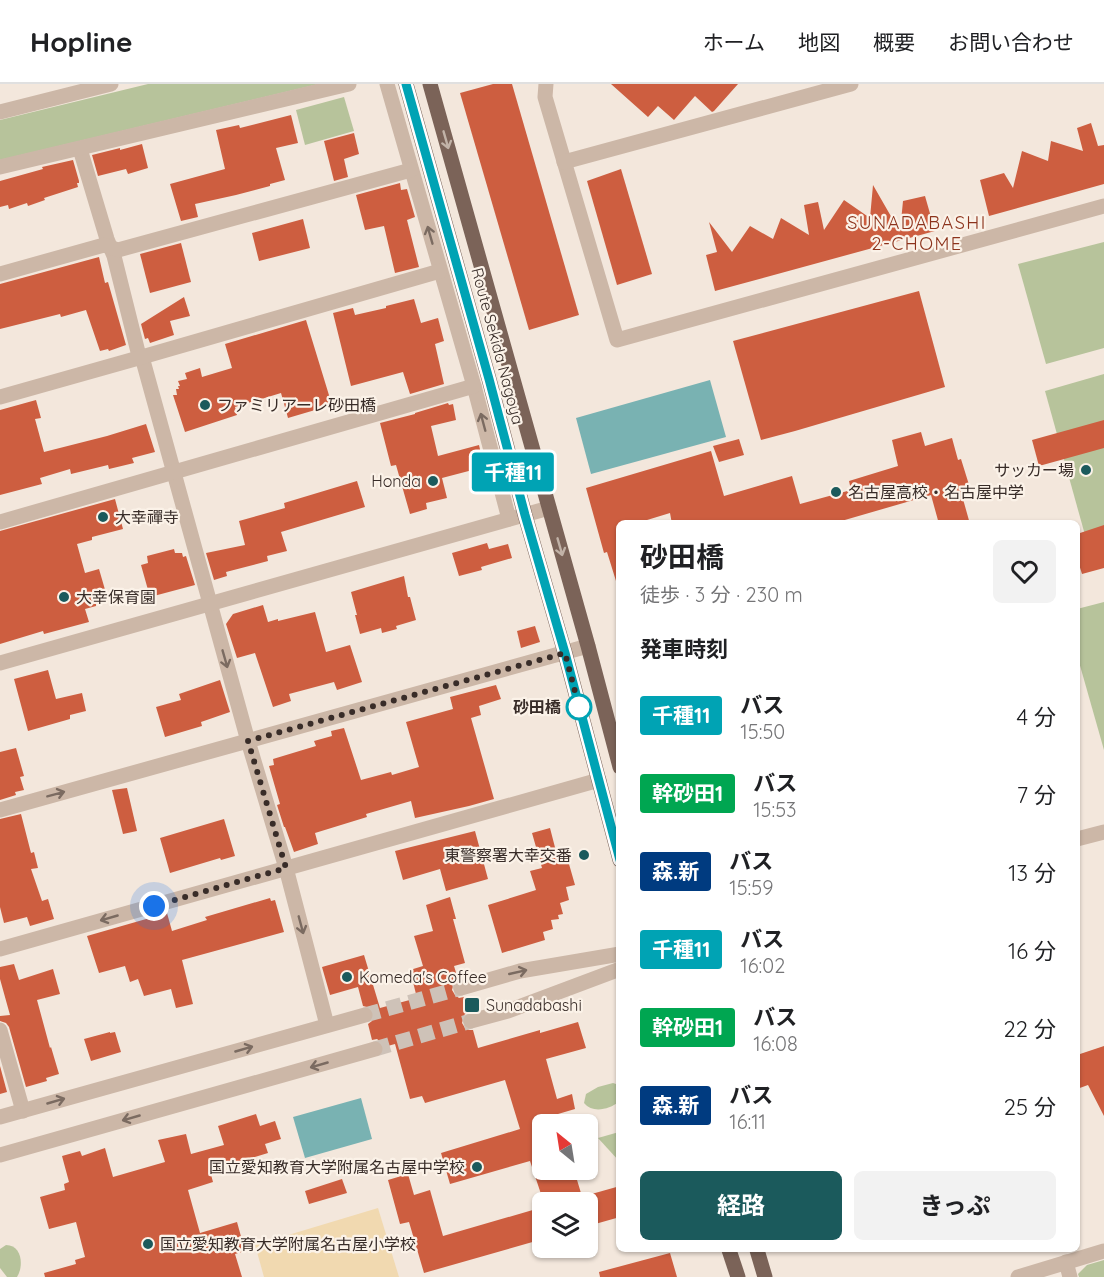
<!DOCTYPE html>
<html lang="ja">
<head>
<meta charset="utf-8">
<style>
  body { margin:0; font-family:Quicksand,"Noto Sans JP",sans-serif; background:#f2f2f2; color:#202124; height:100vh; display:flex; flex-direction:column; font-size:22px; white-space:nowrap }
  * { box-sizing:border-box; margin:0 }
  p { font-size:20px; color:#757577 }
  .icon { flex:none; width:33px; height:33px; fill:none; stroke:currentColor; stroke-width:2; stroke-linecap:round; stroke-linejoin:round }
  .map { position:relative; flex:1; overflow:hidden }
  .sheet { position:absolute; left:616px; top:436px; width:464px; height:732px; display:flex; flex-direction:column; background:#fff; border-radius:9px; box-shadow:0 2px 4px #0004 }
  .sheet>* { flex:none }
  .badge { padding:0 12px; border-radius:4px; font-size:21px; line-height:39px }
  .needle { width:39px; rotate:330deg }
  .buttons { position:absolute; left:532px; top:1030px; display:grid; gap:12px }
  .buttons a { display:grid; place-items:center; width:66px; height:66px; border-radius:9px; background:#fff; box-shadow:0 2px 4px #0004; font-size:30px }
  .you { position:absolute; width:30px; height:30px; margin:-15px; border:4px solid #fff; border-radius:50%; background:#1a73e8; box-shadow:0 0 0 9px #1a73e833 }
  .map>.badge { position:absolute; translate:-50% -50%; box-shadow:0 0 0 3px #fff }
  h2 { padding:0 24px; font-size:22px; line-height:54px }
  .round { display:grid; place-items:center; flex:none; width:63px; height:63px; border-radius:9px; background:#f2f2f2 }
  .summary { display:flex; align-items:center; justify-content:space-between; height:102px; padding:0 24px }
  h1 { font-size:28px; font-weight:700; line-height:45px }
  .primary-button { display:flex; gap:12px; margin-top:auto; padding:12px 24px }
  .primary-button a { flex:1; height:69px; border-radius:9px; background:#1b5a5c; color:#fff; font-size:24px; font-weight:700; line-height:69px; text-align:center }
  .primary-button a+a { background:#f2f2f2; color:#202124 }
  ul { padding:0; list-style:none }
  li { display:flex; align-items:center; gap:18px; height:78px; padding:0 24px }
  li div { flex:1 }
  li b { display:block; font-size:22px }
  li em { font-style:normal }
  li .badge { min-width:66px; font-weight:700; text-align:center }
  header { display:flex; align-items:center; gap:36px; box-sizing:border-box; height:84px; padding:0 30px; background:#fff; border-bottom:2px solid #e0e0e0 }
  header strong { font-size:28px }
  nav { display:flex; gap:33px; margin-inline-start:auto; font-size:21px }
  .map>svg:first-child { display:block }
</style>
</head>
<body>
<header>
<strong>Hopline</strong>
<nav><a>ホーム</a><a>地図</a><a>概要</a><a>お問い合わせ</a></nav>
</header>
<div class="map">
<svg width="1104" height="1193" viewBox="0 0 1104 1193">
  <rect width="100%" height="100%" fill="#f3e7dc"/>
  <g fill="#b7c39b">
    <path d="M148,0H319L0,76V36Z"/>
    <path d="M344,13L354,47L305,61L296,26Z"/>
    <path d="M1104,158V264L1046,280L1018,180Z"/>
    <path d="M1104,290V465L1090,469L1045,307Z"/>
    <path d="M1104,518V666L1077,571V525Z"/>
    <path d="M613,999L619,1001V1018C609,1025 593,1030 584,1019L586,1010L598,1003Z"/>
    <path d="M619,1048H620L619,1077L598,1054Z"/>
    <path d="M6,1161C22,1161 24,1182 17,1193H7L0,1184V1165Z"/>
    <path d="M1104,1176V1193H1079L1078,1190L1087,1181Z"/>
  </g>
  <path fill="#f1d9b0" d="M378,1124L399,1193H264L255,1161Z"/>
  <g fill="#79b2b2">
    <path d="M710,296L726,353L591,390L576,334Z"/>
    <path d="M361,1014L372,1055L305,1074L293,1033Z"/>
  </g>
  <g fill="#cd5e40">
    <path d="M493,0H512L579,231L529,246L460,9Z"/>
    <path d="M611,0H738L714,27L712,28L695,12L674,36L658,22L648,33Z"/>
    <path d="M291,31L298,59L276,64L285,96L270,100V102L236,111L195,120L198,133L181,137L170,100L225,85L216,46L239,41L240,44Z"/>
    <path d="M1091,39L1098,62L1104,61V100L989,132L980,96L1004,89L1013,104L1022,67L1048,77L1051,57L1083,67L1077,44Z"/>
    <path d="M354,49L359,70L344,75L348,93L334,97L324,57Z"/>
    <path d="M142,60L148,84L128,90L126,85L98,92L92,71L120,64V66Z"/>
    <path d="M73,76L79,97V99H77L78,103L44,114L45,116L28,122L27,119L9,125L8,121L0,123V97L43,85L42,83Z"/>
    <path d="M621,85L652,190L617,201L587,97Z"/>
    <path d="M400,99L401,106L407,105L415,133L407,136L419,183L395,189L384,142L365,146L356,111Z"/>
    <path d="M873,101L900,148L903,117L925,112L935,147L715,207L706,171L717,168L709,138L732,168L750,142L773,155L781,134L809,151L804,121L818,118L824,146L844,116L870,134Z"/>
    <path d="M303,135L310,164L259,177L252,149Z"/>
    <path d="M181,159L191,198L150,209L140,170Z"/>
    <path d="M99,173L105,199L108,198L126,261L109,267L108,265L100,267L86,226L61,233L60,230L0,245V200Z"/>
    <path d="M919,207L945,303L795,347L761,356L733,257Z"/>
    <path d="M184,213L190,232L170,237L174,251L150,259L148,254L145,255L141,240Z"/>
    <path d="M414,215L421,239L438,234L444,257L435,260L444,300L410,310L403,288L351,302L333,229L353,224L355,231L386,224V222Z"/>
    <path d="M306,236L332,321L288,334L281,309L235,323L237,331L185,348L173,311H177L176,305H179L178,302H180L178,297L187,295L185,289L200,284L202,293L232,284L225,260Z"/>
    <path d="M36,316L41,334L35,335L44,368L107,352L146,340L155,368L132,374L134,379L109,385L108,381L71,390L70,385L40,394L42,400L0,411V326Z"/>
    <path d="M448,319L449,321L453,320L456,336L431,342L438,372L479,361L484,383L442,394L447,414L426,419L427,425L410,430L396,381L391,382L380,339L415,330V329Z"/>
    <path d="M1104,336V364L1039,382L1032,356Z"/>
    <path d="M921,348L925,362L952,354L958,376L961,375L970,404L961,408L970,440H939L931,411L831,440H672L670,429L634,440H620V497H616L607,468L604,469L586,404L711,367L724,412L792,392L800,420L851,406L849,397L898,382L892,356Z"/>
    <path d="M739,355L744,371L719,378L713,362Z"/>
    <path d="M357,397L365,423L281,448L287,467L267,472L268,477L226,488L227,492L214,496L206,469L245,461L239,437L285,424L284,419Z"/>
    <path d="M115,415L123,445L92,453V456L77,460L85,489L99,485L108,516L96,519V522L85,525L89,538L44,550L43,547L0,560V447Z"/>
    <path d="M1104,441V484L1082,490L1077,474V450Z"/>
    <path d="M487,459L489,465L508,460L512,474L481,483L482,486L459,492L452,469Z"/>
    <path d="M174,465L175,469H182L183,473L186,472L195,501L150,513L141,481L148,479L147,472Z"/>
    <path d="M404,492L408,513H410L416,536L396,542L397,545L382,549L381,544L360,550L355,531H357L351,508Z"/>
    <path d="M263,521L268,538L278,535V537L315,528L326,568L350,561L362,598L337,606L334,598L289,610L291,617L273,623L255,569L237,574L226,540L233,530Z"/>
    <path d="M535,542L540,558L521,564L517,547Z"/>
    <path d="M48,586L56,615L82,609L86,627L70,631V635L28,647L14,595Z"/>
    <path d="M220,596L230,628L201,638L202,642L165,653L156,623L181,616L179,610Z"/>
    <path d="M496,601L501,615L479,622L481,631L471,634L494,715L469,722L415,734L411,717L366,730L367,733L315,749L318,760L294,768L285,743H284L277,721L280,720L269,682L274,681L273,675L316,662L314,657L332,652L331,647L344,644L361,696L391,688L392,691L419,683L406,638L453,625L450,613Z"/>
    <path d="M16,664L24,692L20,693L24,706L15,708L16,711L0,716V668Z"/>
    <path d="M127,704L137,747L123,750L112,706Z"/>
    <path d="M21,730L31,769L34,768L38,784L31,785L42,817L48,815L54,835L30,842L27,833L4,839L0,823V735Z"/>
    <path d="M224,735L235,772L221,776L220,774L170,789L160,754Z"/>
    <path d="M550,744L558,775L567,773L575,801L566,803L569,816L560,819L563,830L558,831L559,835L551,836L553,845L543,848L545,856L502,869L488,821L536,806L530,787L542,784L532,749Z"/>
    <path d="M475,747L488,795L446,807L440,785L403,796L395,767Z"/>
    <path d="M450,813L456,835H453L465,879L454,882L458,895L454,898L452,906L455,911L459,914L464,913L468,928L464,931L462,939L465,944L469,946H473L478,964L540,946V949L578,938L586,964L546,975L557,1015L572,1010L575,1025L558,1030L561,1041H543V1086H574L584,1119H544L530,1077L450,1100L441,1069L520,1045L505,996L425,1019L422,1012L410,1015L395,960L384,963L381,958L377,955L372,956L368,940L372,937L374,929L371,924L363,922L358,903L330,911L322,883L364,871L380,924L417,914L410,886L423,882L414,852L433,847L426,821Z"/>
    <path d="M270,814L271,817L275,816L284,848L182,876L193,920L176,924L171,905L144,912L138,895L130,898L125,882L99,889L87,852L167,829L172,847L207,836L205,833Z"/>
    <path d="M14,880L19,896L53,885L60,910L37,916L50,964L51,963L59,990L46,994L47,997L26,1003L9,943L6,939L0,937V932L10,931L0,895V883Z"/>
    <path d="M110,948V949L115,948L121,968L91,977L84,955Z"/>
    <path d="M1104,962V1032L1088,1001L1077,1005V971Z"/>
    <path d="M0,982L7,1008L0,1010Z"/>
    <path d="M256,1030L260,1042L275,1037L281,1055L265,1060L268,1069L210,1087L213,1098L188,1106L200,1149L237,1138L245,1167L235,1170L242,1193H45L44,1189L76,1180L75,1176L85,1173L76,1138L49,1145L40,1113L65,1106L64,1100L69,1098L62,1072L80,1067L82,1072L105,1064L113,1093L165,1078L158,1056L186,1050L191,1070L224,1061L218,1042Z"/>
    <path d="M408,1090L414,1111L430,1106L443,1152L543,1123V1155L424,1189L409,1138L400,1140L388,1096Z"/>
    <path d="M342,1095L347,1109L309,1120L305,1107Z"/>
    <path d="M620,1102V1133L588,1142V1111Z"/>
    <path d="M670,1169L677,1193H600L599,1188Z"/>
  </g>
  <g fill="none" stroke-linecap="round" stroke-linejoin="round">
    <g stroke="#cec2b8" stroke-width="15" stroke-dasharray="15 8" stroke-linecap="butt">
      <path d="M365,931L461,904"/>
      <path d="M375,965L471,937"/>
    </g>
    <g stroke="#ccb7a7" stroke-width="15">
      <path d="M387,0L474,302L509,435"/>
      <path d="M546,0L545,13L617,256L1104,122"/>
      <path d="M80,65L107,155L114,172L138,268L142,273L248,657L286,784L327,941"/>
      <path d="M564,78L851,0"/>
      <path d="M0,83L349,0"/>
      <path d="M0,190L104,161L118,166L411,86"/>
      <path d="M0,313L142,273L440,187"/>
      <path d="M0,438L474,302"/>
      <path d="M0,726L588,562"/>
      <path d="M0,865L599,696"/>
      <path d="M0,946L23,1027"/>
      <path d="M1066,1178L1070,1193"/>
      <path d="M1018,1193L1104,1167"/>
    </g>
    <g stroke="#ccb7a7" stroke-width="15">
      <path d="M0,28L111,0"/>
      <path d="M0,579L549,424"/>
      <path d="M1077,755L1104,748"/>
      <path d="M461,904L520,887L620,870"/>
      <path d="M471,937L508,927L620,885"/>
      <path d="M0,1033L365,931"/>
      <path d="M0,1071L375,965"/>
    </g>
    <g stroke="#7b6358" stroke-width="15">
      <path d="M406,0L489,295L525,431L565,569L620,776"/>
      <path d="M430,0L588,562L620,683"/>
      <path d="M729,1166L738,1193"/>
      <path d="M757,1166L765,1193"/>
    </g>
  </g>
  <defs><path id="oneway-shaft" d="M-6 0H5M1.5-3L5.5 0L1.5 3" fill="none" stroke-width="1.6" stroke-linecap="round" stroke-linejoin="round" transform="scale(1.5)"/></defs>
  <g stroke="#c1b2a7">
    <use href="#oneway-shaft" transform="translate(446 56) rotate(74)"/>
    <use href="#oneway-shaft" transform="translate(560 463) rotate(74)"/>
  </g>
  <g stroke="#7b6b61">
    <use href="#oneway-shaft" transform="translate(430 151) rotate(-106)"/>
    <use href="#oneway-shaft" transform="translate(483 338) rotate(-105)"/>
    <use href="#oneway-shaft" transform="translate(225 575) rotate(74)"/>
    <use href="#oneway-shaft" transform="translate(56 710) rotate(-15)"/>
    <use href="#oneway-shaft" transform="translate(109 834) rotate(164)"/>
    <use href="#oneway-shaft" transform="translate(301 841) rotate(75)"/>
    <use href="#oneway-shaft" transform="translate(518 888) rotate(-13)"/>
    <use href="#oneway-shaft" transform="translate(244 965) rotate(-16)"/>
    <use href="#oneway-shaft" transform="translate(319 981) rotate(164)"/>
    <use href="#oneway-shaft" transform="translate(56 1017) rotate(-16)"/>
    <use href="#oneway-shaft" transform="translate(131 1034) rotate(164)"/>
  </g>
  <g fill="none" stroke-linecap="round" stroke-linejoin="round">
    <defs>
      <path id="line" d="M406,0L489,295L525,431L565,569L620,776"/>
    </defs>
    <use href="#line" stroke="#fff" stroke-width="14"/>
    <use href="#line" stroke="#00a3b4" stroke-width="9"/>
    <path stroke="#382c28" stroke-width="6" stroke-dasharray="0 10.8" d="M154,822L286,784L248,657L565,569L579,623"/>
  </g>
  <g fill="#1b5a5c" stroke="#fbf2e8" stroke-width="2">
    <circle cx="205" cy="321" r="6"/>
    <circle cx="1086" cy="386" r="6"/>
    <circle cx="433" cy="397" r="6"/>
    <circle cx="836" cy="408" r="6"/>
    <circle cx="103" cy="433" r="6"/>
    <circle cx="64" cy="513" r="6"/>
    <circle cx="584" cy="771" r="6"/>
    <circle cx="347" cy="893" r="6"/>
    <rect x="464" y="913" width="16" height="16" rx="3"/>
    <circle cx="477" cy="1083" r="6"/>
    <circle cx="148" cy="1160" r="6"/>
  </g>
  <circle fill="#fff" stroke="#00a3b4" stroke-width="3" cx="579" cy="623" r="12"/>
  <g text-anchor="middle" stroke-width="4.5" stroke-linejoin="round" paint-order="stroke">
    <g font-size="16" fill="#382c28" stroke="#fbf2e8">
      <text transform="translate(498 262) rotate(75)" y="6">Route Sekida Nagoya</text>
    </g>
    <g font-size="16" fill="#382c28" stroke="#fbf2e8" text-anchor="start">
      <text x="217" y="327">ファミリアーレ砂田橋</text>
      <text x="1074" y="392" text-anchor="end">サッカー場</text>
      <text x="421" y="403" text-anchor="end">Honda</text>
      <text x="848" y="414">名古屋高校・名古屋中学</text>
      <text x="115" y="439">大幸禪寺</text>
      <text x="76" y="519">大幸保育園</text>
      <text x="572" y="777" text-anchor="end">東警察署大幸交番</text>
      <text x="359" y="899">Komeda's Coffee</text>
      <text x="486" y="927">Sunadabashi</text>
      <text x="465" y="1089" text-anchor="end">国立愛知教育大学附属名古屋中学校</text>
      <text x="160" y="1166">国立愛知教育大学附属名古屋小学校</text>
    </g>
    <g font-size="16" font-weight="bold" fill="#382c28" stroke="#fbf2e8" text-anchor="end">
      <text x="561" y="629">砂田橋</text>
    </g>
    <g font-size="18" letter-spacing="1.5" fill="#8c331c" stroke="#fbf2e8">
      <text x="917" y="145">SUNADABASHI<tspan x="917" dy="21">2-CHOME</tspan></text>
    </g>
  </g>
</svg>
<div class="buttons">
<a><svg class="needle" viewBox="-14 -14 28 28"><path d="M0-13l5 13h-10z" fill="#e53935"/><path d="M0 13l5-13h-10z" fill="#757577"/></svg></a>
<a><svg class="icon" aria-label="layers" viewBox="0 0 24 24"><path d="M12 4l9 5-9 5-9-5zM3 14l9 5 9-5"/></svg></a>
</div>
<div class="you" style="left:154px;top:822px"></div>
<b class="badge" style="left:513px;top:388px;background:#00a3b4;color:#fff">千種11</b>
<section class="sheet">
<div class="summary"><div><h1>砂田橋</h1><p>徒歩 · 3 分 · 230 m</p></div><a class="round"><svg class="icon" aria-label="heart" viewBox="0 0 24 24"><path d="M12 20l-8-8c-3-5 5-10 8-4 3-6 11-1 8 4z"/></svg></a></div>
<h2>発車時刻</h2>
<ul>
<li><span class="badge" style="background:#00a3b4;color:#fff">千種11</span><div><b>バス</b><p>15:50</p></div><em>4 分</em></li>
<li><span class="badge" style="background:#00a651;color:#fff">幹砂田1</span><div><b>バス</b><p>15:53</p></div><em>7 分</em></li>
<li><span class="badge" style="background:#003b80;color:#fff">森.新</span><div><b>バス</b><p>15:59</p></div><em>13 分</em></li>
<li><span class="badge" style="background:#00a3b4;color:#fff">千種11</span><div><b>バス</b><p>16:02</p></div><em>16 分</em></li>
<li><span class="badge" style="background:#00a651;color:#fff">幹砂田1</span><div><b>バス</b><p>16:08</p></div><em>22 分</em></li>
<li><span class="badge" style="background:#003b80;color:#fff">森.新</span><div><b>バス</b><p>16:11</p></div><em>25 分</em></li>
</ul>
<div class="primary-button"><a>経路</a><a>きっぷ</a></div>
</section>
</div>
</body>
</html>
